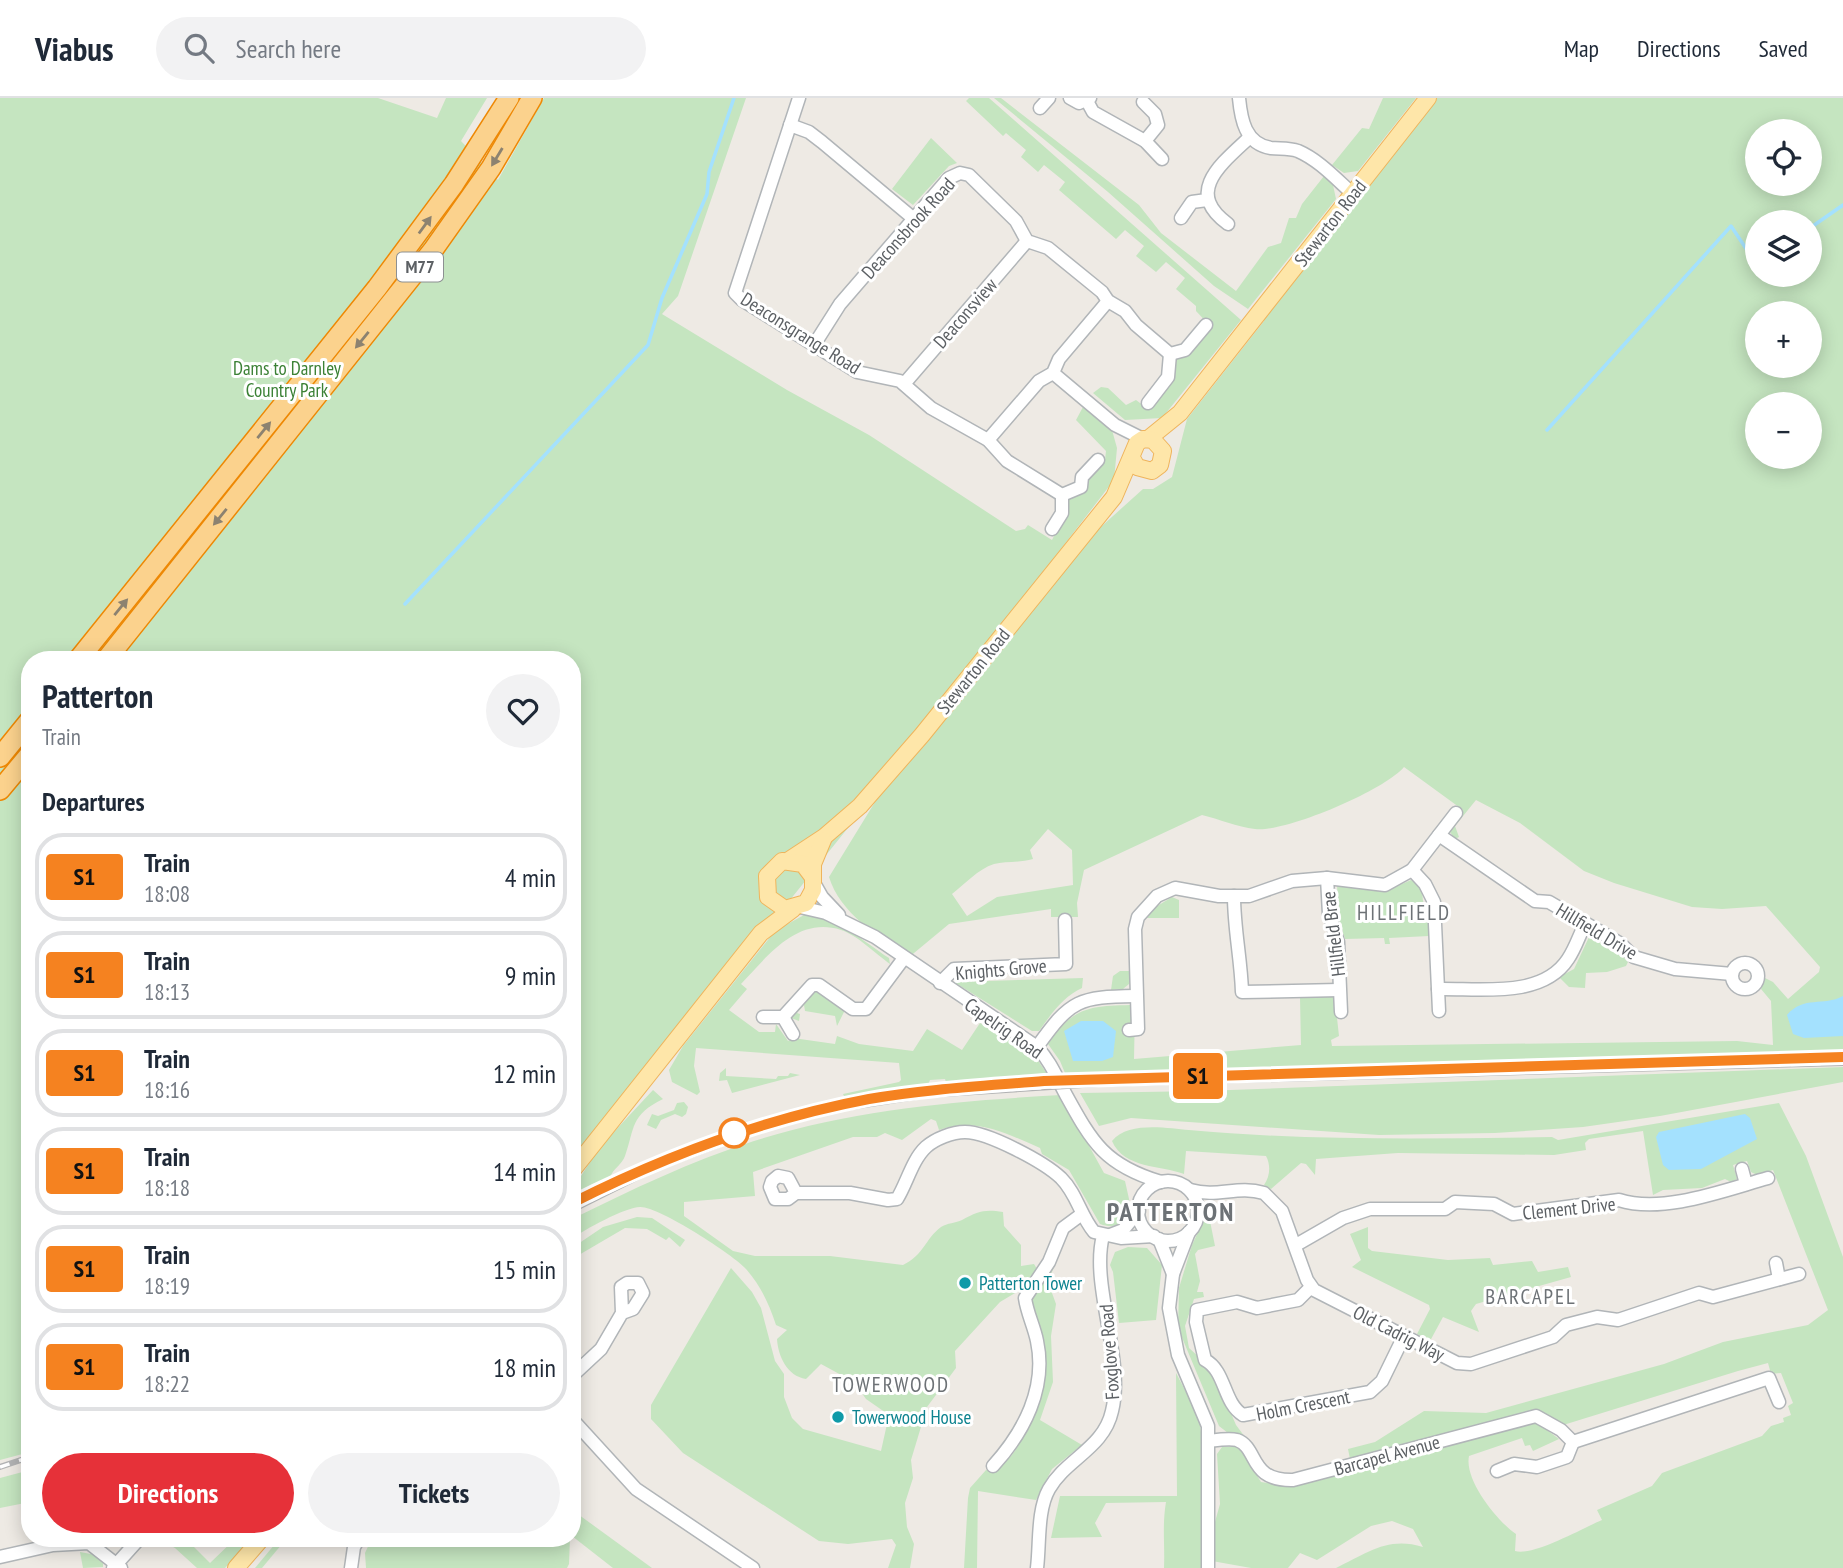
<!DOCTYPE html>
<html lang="en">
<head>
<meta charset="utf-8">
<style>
  body { margin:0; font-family:"PT Sans Narrow",sans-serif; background:#f2f2f3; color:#1f2937; height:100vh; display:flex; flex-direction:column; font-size:26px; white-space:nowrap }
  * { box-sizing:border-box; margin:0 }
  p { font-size:23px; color:#747a83 }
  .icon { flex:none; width:38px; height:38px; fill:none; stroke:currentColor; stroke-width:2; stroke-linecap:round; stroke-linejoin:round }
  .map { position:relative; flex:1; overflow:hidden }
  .side { position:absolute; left:21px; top:553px; width:560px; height:896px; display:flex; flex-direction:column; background:#fff; border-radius:28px; box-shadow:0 4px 18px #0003 }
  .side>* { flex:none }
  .badge { padding:0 14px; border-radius:5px; font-size:24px; line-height:46px }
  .fabs { position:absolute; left:1745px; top:21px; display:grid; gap:14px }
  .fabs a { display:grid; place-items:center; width:77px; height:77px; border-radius:50%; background:#fff; box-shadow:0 4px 18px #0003; font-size:35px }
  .map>.badge { position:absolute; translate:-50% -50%; box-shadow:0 0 0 4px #fff }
  h2 { padding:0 21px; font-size:26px; line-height:63px }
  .round { display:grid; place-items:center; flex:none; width:74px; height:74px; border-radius:37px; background:#f2f2f3 }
  .head { display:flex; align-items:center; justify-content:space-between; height:119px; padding:0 21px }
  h1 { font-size:33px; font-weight:700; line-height:52px }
  .button { display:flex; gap:14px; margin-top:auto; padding:14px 21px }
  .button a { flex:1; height:80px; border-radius:42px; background:#e63139; color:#fff; font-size:28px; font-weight:700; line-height:80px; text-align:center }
  .button a+a { background:#f2f2f3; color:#1f2937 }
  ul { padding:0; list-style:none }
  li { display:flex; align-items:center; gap:21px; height:88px; margin:0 14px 10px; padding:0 7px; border:4px solid #e0e1e3; border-radius:28px }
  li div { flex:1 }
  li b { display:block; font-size:26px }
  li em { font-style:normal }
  li .badge { min-width:77px; font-weight:700; text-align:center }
  header { display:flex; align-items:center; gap:42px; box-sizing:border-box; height:98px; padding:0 35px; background:#fff; border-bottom:2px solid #e0e1e3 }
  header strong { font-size:33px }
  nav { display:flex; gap:38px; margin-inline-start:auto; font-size:24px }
  .search { width:490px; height:63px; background:#f2f2f3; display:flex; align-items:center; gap:18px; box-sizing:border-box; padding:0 24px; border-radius:38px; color:#747a83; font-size:26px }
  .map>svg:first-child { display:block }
</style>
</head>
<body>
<header>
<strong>Viabus</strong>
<div class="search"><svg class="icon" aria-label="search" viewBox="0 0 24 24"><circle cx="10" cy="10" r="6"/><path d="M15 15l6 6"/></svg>Search here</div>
<nav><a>Map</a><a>Directions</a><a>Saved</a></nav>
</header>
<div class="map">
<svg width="1843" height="1470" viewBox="0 0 1843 1470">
  <rect width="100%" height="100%" fill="#eeeae4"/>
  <g fill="#c5e5c0" fill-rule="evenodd">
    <path d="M0,0H378L437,20L446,0H487L461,43L498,82L544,0H746L678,198L662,216L787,292L869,337L1016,433L1025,431L1028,427L1052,442L1065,416L1067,400L1105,362L1106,353L1076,322L1083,309L1112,332L1117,350L1114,382L1054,460L1061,465L572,1073V562H30V1354L0,1362Z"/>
    <path d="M969,0H989L1241,222L1162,320L1125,322L1093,295L1101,289L1108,290L1126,307L1136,302L1148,311L1175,262L1193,254V247L1211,229L1196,213V208L1176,191L1185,180L1166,164L1156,174L1136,158L1144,148L1125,132L1116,141L1059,92L1065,84L1044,67L1038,74L1021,59L1026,52L1006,35L1003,38L966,3Z"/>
    <path d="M994,0H1001L1139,107L1161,135L1236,193L1268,149L1281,145L1289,120H1296L1302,106L1324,78L1333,87L1336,101L1248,211L1214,188L1108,94Z"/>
    <path d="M1383,0H1416L1358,73L1344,75L1332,67L1362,30L1369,31Z"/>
    <path d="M1437,0H1843V954L1067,980L1060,963L1048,946C1073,910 1087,908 1130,907L1135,911L1134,961L1301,947L1300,900L1332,898L1335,902L1339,938L1331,942L1332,948L1737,943L1773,947L1771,903L1761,891L1765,880L1773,884L1788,901L1819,874L1820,869L1766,808L1722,811L1692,809L1614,785L1584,773L1520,725L1476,702L1455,728L1459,739L1455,741L1450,734L1452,727L1463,712L1404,669C1385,692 1285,735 1255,731C1237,729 1219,721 1202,717L1084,772L1077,805L1078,819H1051V811L949,826L908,860C878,838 840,815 829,779L875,704L930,633L1093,436L1143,391H1153L1172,379L1187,321L1264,223L1263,217ZM1757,33H1810V86H1757ZM1757,124H1810V177H1757ZM1757,215H1810V268H1757ZM1757,306H1810V359H1757ZM1048,731L1072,752L1073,787L997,799L967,818L952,796C965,786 978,771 994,766C1005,763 1020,765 1033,761L1030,752Z"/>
    <path d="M931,40L957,65L949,68L913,107L892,91Z"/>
    <path d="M1411,782L1423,789C1421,799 1424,814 1432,822L1429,838L1389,840L1390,846H1385L1384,840L1345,841L1339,822L1337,787L1384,794Z"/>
    <path d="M1172,799L1179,802V820H1147L1154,810Z"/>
    <path d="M804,817C835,817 864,844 889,860L890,866C876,856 857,837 841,832C797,818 768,858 741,886L747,891L729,912L759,934H775L776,926L788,943L793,940L835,946L837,938L859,946L913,953L927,931L962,952L980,925L1032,954L1050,980L947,987L945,981L930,982L928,987L845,1000L843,996L899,984L901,982L899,965L696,950L694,968L700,994L697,997L672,984L669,972L683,948L775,833Z"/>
    <path d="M1590,837L1610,852L1616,851L1628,864L1626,868L1607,874L1586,875L1585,890L1569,889L1559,879L1574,871Z"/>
    <path d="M1120,873H1129V886L1123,891L1111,892L1113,878Z"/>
    <path d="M1083,880L1082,890C1064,898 1051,916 1039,933H1032L954,884Z"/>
    <path d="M815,893L845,912L837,928L835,918L805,913L804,907L797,915L800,916L799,923L791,920Z"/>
    <path d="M1843,969V984L1660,1018L1583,1029L1495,1035L1379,1037L1131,1020L1099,1028L1080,995L1203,993Z"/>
    <path d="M726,970V978L776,981L778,978H788L790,975L800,977L732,995L727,982L719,983L720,975Z"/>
    <path d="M653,992L663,1001C630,1017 635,1030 625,1058C622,1067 613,1070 610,1080L572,1100V1092L599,1050Z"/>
    <path d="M1061,997L1104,1075L1125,1083L1131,1110C1122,1125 1117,1132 1100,1126L1069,1072L1042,1056L1040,1050C1005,1035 976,1019 939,1032L936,1023L931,1021L902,1042L885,1035L877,1039H853L753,1074L755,1098L684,1104V1118L733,1153L755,1158H830L903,1167C924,1157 925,1141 941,1129C947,1125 956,1125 962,1122C978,1113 985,1111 1003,1114L1004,1128L1021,1147V1168L1034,1166L1037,1171L1020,1192L1000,1204L955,1253L956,1270L927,1309L911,1362L913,1380L905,1405L907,1429L914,1446L910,1470H888L896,1447L892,1441L848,1446L819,1443L683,1355L651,1321V1307L731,1170L752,1194L761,1210L775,1263L784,1276V1299L792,1320L803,1331L881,1353L889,1317L866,1301L854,1284L821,1266L806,1281C787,1278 778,1258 777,1241L787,1232L776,1227C769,1206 761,1188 746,1171C734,1157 658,1108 640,1109C626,1109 583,1132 572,1141V1121C631,1092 691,1063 754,1043C854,1011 957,1003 1061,997Z"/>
    <path d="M684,1004L688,1009L686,1016L682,1019L675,1016L661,1022L656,1031L647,1027L652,1016L658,1018L674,1012L677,1005Z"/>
    <path d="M1779,1005L1806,1058L1843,1159V1470H1336C1367,1455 1388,1438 1423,1449L1413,1431L1392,1423L1371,1428L1317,1462L1300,1455L1288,1470H1251L1212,1463L1213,1431L1220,1406L1217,1356L1222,1349L1238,1348L1261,1384L1286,1388L1536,1324L1559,1341L1533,1353L1530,1347L1525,1348L1522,1340L1469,1358C1464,1382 1497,1423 1516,1436L1515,1453C1532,1459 1583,1430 1602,1422L1597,1412L1652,1388L1662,1375L1762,1338L1771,1328L1784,1324L1783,1320L1791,1317L1788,1308L1793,1305L1781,1275L1771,1276L1768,1265L1738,1273L1560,1328L1538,1313L1350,1361L1348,1351L1375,1344L1424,1313L1486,1315L1664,1266L1723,1244L1808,1227L1828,1212L1773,1072L1757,1077L1751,1074L1747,1063L1733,1067L1737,1081L1731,1084L1725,1081L1702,1090L1663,1092L1653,1097L1643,1033L1589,1041L1585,1045L1586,1052L1554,1057L1398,1055L1316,1061L1315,1077L1306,1066L1301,1065L1271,1091L1264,1087C1270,1079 1271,1067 1266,1058L1186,1053L1184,1076C1161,1067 1124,1071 1112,1043C1128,1023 1167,1030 1189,1032C1310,1043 1431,1041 1552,1039L1558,1042Z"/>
    <path d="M1208,1113L1215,1148L1198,1152L1195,1156L1200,1183L1197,1194H1203L1204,1199L1194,1201L1185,1228L1189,1250L1212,1271L1236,1327L1245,1339L1228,1335L1219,1328L1178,1230L1179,1190L1192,1147Z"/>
    <path d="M637,1119L652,1120L685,1142L680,1149L669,1139L666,1142L647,1131L625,1130L572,1161V1150L603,1129Z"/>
    <path d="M1368,1129V1150L1372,1153L1448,1162L1490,1160L1493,1167L1532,1163L1538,1174L1568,1169L1571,1179L1476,1206L1471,1213L1479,1234L1443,1219L1430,1243L1417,1236L1430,1211L1429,1207L1352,1169L1361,1162L1350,1136Z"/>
    <path d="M1068,1134L1048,1184L1056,1206L1051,1238L1053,1284L1040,1322L1082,1347L1052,1371L1036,1402L978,1393L977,1470H964L968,1400L970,1390L986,1372C1025,1372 1047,1278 1044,1246C1042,1231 1034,1213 1029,1198L1052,1171Z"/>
    <path d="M1128,1149L1147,1150L1162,1167L1156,1222L1119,1225L1113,1174L1110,1167L1115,1154Z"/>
    <path d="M1176,1275L1199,1319L1202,1342L1201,1470H1164C1165,1446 1162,1428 1166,1404L1106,1405L1095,1425L1102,1439L1051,1440L1060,1398H1177Z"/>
    <path d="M30,1372V1404L0,1410V1380Z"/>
    <path d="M572,1411L575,1414L652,1470H613L572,1438Z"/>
    <path d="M156,1440H185L210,1465L236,1440H245V1448L225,1470H197L175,1450Z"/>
    <path d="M280,1440H287L262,1470H255Z"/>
    <path d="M372,1440H570L569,1466L567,1470H366L365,1455Z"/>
    <path d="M80,1454L96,1457L103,1464V1469L83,1470Z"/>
  </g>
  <g fill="#a4e1fe">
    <path d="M1843,898V938L1804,940L1793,936L1787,917C1804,897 1823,909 1843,898Z"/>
    <path d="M1103,923L1116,933L1113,959L1102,963H1073L1064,933L1081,923Z"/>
    <path d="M1745,1016L1750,1020L1757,1041L1701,1071L1669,1072L1663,1067L1656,1039L1659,1034Z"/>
  </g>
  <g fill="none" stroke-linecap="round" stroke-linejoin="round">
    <g stroke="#a4e1fe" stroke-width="3.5">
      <path d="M1810,130L1843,107"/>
      <path d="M1547,332L1731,128L1753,161L1757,160"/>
      <path d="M405,506L648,247L662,200L707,96L709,74L734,0"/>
    </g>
    <defs>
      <g id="minor">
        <path d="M799,0L735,195L742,202L857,274L900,283L931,310L988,342L1007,363L1062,397L1081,389L1082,379L1098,362"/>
        <path d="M1070,0L1079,5L1090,0"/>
        <path d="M1239,0C1241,21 1245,46 1271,50C1280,51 1289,50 1298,53C1319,62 1336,81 1353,96"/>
        <path d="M1087,3L1093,14L1145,43L1162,61"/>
        <path d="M1143,4L1155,16L1158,27L1145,43"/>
        <path d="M1040,10L1049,0"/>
        <path d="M790,27L809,34L822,44L914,121"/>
        <path d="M1181,120L1192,104L1207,102"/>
        <path d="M1228,126C1184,94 1221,66 1250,39"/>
        <path d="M814,247L840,206L949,80L960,75L969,77L1016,123L1027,143L1048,150L1102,194L1108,203L1125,213L1136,227L1170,256L1185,252L1206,227"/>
        <path d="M1053,275L1115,327L1143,341"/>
        <path d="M904,286L1027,143"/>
        <path d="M1148,305L1168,279L1170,256"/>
        <path d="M988,342L1039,283L1053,275L1059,261L1108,203"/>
        <path d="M1052,431L1062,415V397"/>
        <path d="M1439,737L1456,715"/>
        <path d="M1412,772L1425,786L1434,804L1439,913"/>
        <path d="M1327,780L1329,816L1338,844L1341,914"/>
        <path d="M814,785L822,799L839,817"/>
        <path d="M1234,798C1234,831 1241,861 1242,894L1339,892"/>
        <path d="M800,809L826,815L875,839L1037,949C1050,963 1056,978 1065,995C1092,1044 1104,1067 1161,1084"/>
        <circle cx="1745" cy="878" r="13"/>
        <path d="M940,885L954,871L1066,866L1065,822"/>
        <path d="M1438,891C1479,890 1542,901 1568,861C1575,851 1579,838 1585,826"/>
        <path d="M763,919H783L812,887H819L853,911H866L904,860"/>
        <path d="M783,919L793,936"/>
        <path d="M1129,932L1138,931L1135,831L1138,819L1157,798L1175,790L1219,798H1249L1292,783L1327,780L1385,787L1412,772L1439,737L1535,803L1549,804L1621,846L1634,859L1675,871L1732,876"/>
        <path d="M1037,949C1071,901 1079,899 1136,898"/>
        <path d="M1742,1071L1746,1086"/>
        <circle cx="1168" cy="1113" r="30"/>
        <path d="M1190,1092C1218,1100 1237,1087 1264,1095L1282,1113L1307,1182L1314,1192L1457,1265L1471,1266L1553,1239L1566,1227L1597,1219L1618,1222L1699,1195L1713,1199L1799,1176"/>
        <path d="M796,1095L788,1080L778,1078L772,1083L770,1089L775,1101H788L796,1095H850L888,1102L897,1101C907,1085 912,1062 926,1049C935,1041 952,1034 965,1034C988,1034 1044,1064 1061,1080C1077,1096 1080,1117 1094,1134L1121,1140L1154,1138"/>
        <path d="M1189,1134L1173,1176L1169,1210L1178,1257L1208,1328V1470"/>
        <path d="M1110,1137L1123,1132L1139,1113"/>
        <path d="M1159,1141L1173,1176"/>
        <path d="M1296,1147L1343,1120L1370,1111H1445L1455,1104L1494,1106L1513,1116L1619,1102C1663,1116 1725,1092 1768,1080"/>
        <path d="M1776,1165L1779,1181"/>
        <path d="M1311,1189L1298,1202L1257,1210L1237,1204L1197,1212L1196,1224L1205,1262C1226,1273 1223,1305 1243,1317L1370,1294L1382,1283L1404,1238"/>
        <path d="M572,1278L601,1251L622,1215L633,1211L643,1195L638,1185H627L621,1189L622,1215"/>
        <path d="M572,1321L636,1391L753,1470"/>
        <path d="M1209,1343C1217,1342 1229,1340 1237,1342C1259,1350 1248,1383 1293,1382L1536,1318L1561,1332L1573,1344L1769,1280L1779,1304"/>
        <path d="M993,1368C1024,1334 1047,1290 1037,1243C1034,1228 1027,1215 1025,1200L1049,1164L1063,1130L1082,1116"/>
        <path d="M1497,1373L1514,1366L1537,1369L1567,1359L1573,1344"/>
        <path d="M0,1459L53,1447L89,1445L121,1470"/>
        <path d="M113,1470L140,1440"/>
        <path d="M351,1470L354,1449L359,1440"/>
        <path d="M1037,1470C1040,1446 1037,1412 1049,1391C1066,1361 1104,1350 1112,1313C1125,1262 1090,1186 1103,1138"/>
      </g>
      <g id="major">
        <path d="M1148,341L1180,315L1428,0"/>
        <path d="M789,762L824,739L860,708L922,637L1114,399L1137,345L1143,341L1153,342L1163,353L1160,367L1152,373L1137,369L1132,360"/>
        <path d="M812,778L803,766L782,763L767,778L768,799L785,811L806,805L813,792V766L823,742"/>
        <path d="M572,1073L761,835L793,811"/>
        <path d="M236,1470L262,1440"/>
      </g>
      <g id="highway">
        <path d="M78,562L377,190L454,86L509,0"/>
        <path d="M106,562L433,152L491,70L532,0"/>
        <path d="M0,659L30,622"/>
        <path d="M0,692L30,656"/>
      </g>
    </defs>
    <use href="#minor" stroke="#b1b5b8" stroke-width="15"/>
    <use href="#major" stroke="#efb45c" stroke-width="18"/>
    <use href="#highway" stroke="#ee8804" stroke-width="22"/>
    <use href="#minor" stroke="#fff" stroke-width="12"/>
    <use href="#major" stroke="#fee6a9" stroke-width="16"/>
    <use href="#highway" stroke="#fbd28d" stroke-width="19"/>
    <defs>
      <g id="rail">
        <path d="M572,1112L654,1071L758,1032L839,1011L928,997L1098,986L1843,965"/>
        <path d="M0,1369L30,1359"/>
      </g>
    </defs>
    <use href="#rail" stroke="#b2b3b4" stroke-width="6"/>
    <use href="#rail" stroke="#fff" stroke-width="3.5" stroke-dasharray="10" stroke-linecap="butt"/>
  </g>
  <defs><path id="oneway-solid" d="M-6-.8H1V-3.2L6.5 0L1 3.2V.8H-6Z" transform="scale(1.75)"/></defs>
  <g fill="#8c8270">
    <use href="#oneway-solid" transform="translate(497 59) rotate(121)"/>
    <use href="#oneway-solid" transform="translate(425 127) rotate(-54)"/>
    <use href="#oneway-solid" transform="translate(362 242) rotate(129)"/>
    <use href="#oneway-solid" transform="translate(264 332) rotate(-51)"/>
    <use href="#oneway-solid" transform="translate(220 419) rotate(129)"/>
    <use href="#oneway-solid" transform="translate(121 509) rotate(-51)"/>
  </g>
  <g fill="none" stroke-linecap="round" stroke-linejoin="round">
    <defs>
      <path id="line" d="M572,1105C667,1057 763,1021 869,1001C926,991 985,988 1044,983L1843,959"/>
    </defs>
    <use href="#line" stroke="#fff" stroke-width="16"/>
    <use href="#line" stroke="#f58220" stroke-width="10"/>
  </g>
  <circle fill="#fff" stroke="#f58220" stroke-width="3.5" cx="734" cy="1035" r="14"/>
  <g fill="#0f9aa8" stroke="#fff" stroke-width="2.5">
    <circle cx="965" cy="1185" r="7"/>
    <circle cx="838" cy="1319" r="7"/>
  </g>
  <g text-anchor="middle" stroke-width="6" stroke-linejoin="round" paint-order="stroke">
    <rect fill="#fff" stroke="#8d9092" stroke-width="2" x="397" y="154.5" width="46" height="29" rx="5"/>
    <g font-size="18" font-weight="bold" fill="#5c6064">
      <text x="420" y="175">M77</text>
    </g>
    <g font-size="19" fill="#5c6064" stroke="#fff">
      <text transform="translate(1330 125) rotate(-52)" y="7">Stewarton Road</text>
      <text transform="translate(908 130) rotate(-48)" y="7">Deaconsbrook Road</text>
      <text transform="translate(965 215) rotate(-49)" y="7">Deaconsview</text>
      <text transform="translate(801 235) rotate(32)" y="7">Deaconsgrange Road</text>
      <text transform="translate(973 573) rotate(-51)" y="7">Stewarton Road</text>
      <text transform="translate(1597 833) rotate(31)" y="7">Hillfield Drive</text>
      <text transform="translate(1333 836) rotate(-97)" y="7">Hillfield Brae</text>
      <text transform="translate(1001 871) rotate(-5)" y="7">Knights Grove</text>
      <text transform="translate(1004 930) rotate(35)" y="7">Capelrig Road</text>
      <text transform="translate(1569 1110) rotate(-6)" y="7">Clement Drive</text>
      <text transform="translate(1399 1235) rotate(27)" y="7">Old Cadrig Way</text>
      <text transform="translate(1109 1254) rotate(-94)" y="7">Foxglove Road</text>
      <text transform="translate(1303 1307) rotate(-11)" y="7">Holm Crescent</text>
      <text transform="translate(1387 1357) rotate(-15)" y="7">Barcapel Avenue</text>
    </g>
    <g font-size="19" fill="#3b8135" stroke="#fff">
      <text x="287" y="277">Dams to Darnley<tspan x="287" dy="22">Country Park</tspan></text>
    </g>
    <g font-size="19" fill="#0d838f" stroke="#fff" text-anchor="start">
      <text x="979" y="1192">Patterton Tower</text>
      <text x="852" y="1326">Towerwood House</text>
    </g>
    <g font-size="21" letter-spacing="2" fill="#6d7276" stroke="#fff">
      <text x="1404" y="822">HILLFIELD</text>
      <text x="1531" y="1206">BARCAPEL</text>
      <text x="891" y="1294">TOWERWOOD</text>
    </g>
    <g font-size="26" font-weight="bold" letter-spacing="2" fill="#6d7276" stroke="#fff">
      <text x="1171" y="1123">PATTERTON</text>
    </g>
  </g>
</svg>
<div class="fabs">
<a><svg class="icon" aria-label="locate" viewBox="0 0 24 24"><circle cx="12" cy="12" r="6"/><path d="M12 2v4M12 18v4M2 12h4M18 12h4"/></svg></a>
<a><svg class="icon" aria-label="layers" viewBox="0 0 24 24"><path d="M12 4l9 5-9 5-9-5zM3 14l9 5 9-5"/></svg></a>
<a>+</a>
<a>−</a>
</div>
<b class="badge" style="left:1198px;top:978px;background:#f58220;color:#111">S1</b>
<section class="side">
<div class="head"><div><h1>Patterton</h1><p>Train</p></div><a class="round"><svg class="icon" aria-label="heart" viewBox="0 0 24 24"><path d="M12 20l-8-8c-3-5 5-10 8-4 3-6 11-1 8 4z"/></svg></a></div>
<h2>Departures</h2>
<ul>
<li><span class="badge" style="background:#f58220;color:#111">S1</span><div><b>Train</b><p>18:08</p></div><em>4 min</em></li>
<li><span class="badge" style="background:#f58220;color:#111">S1</span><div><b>Train</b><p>18:13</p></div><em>9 min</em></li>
<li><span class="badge" style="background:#f58220;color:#111">S1</span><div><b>Train</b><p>18:16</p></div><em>12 min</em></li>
<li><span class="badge" style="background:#f58220;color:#111">S1</span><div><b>Train</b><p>18:18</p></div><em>14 min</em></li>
<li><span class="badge" style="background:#f58220;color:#111">S1</span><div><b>Train</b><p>18:19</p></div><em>15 min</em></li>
<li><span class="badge" style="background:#f58220;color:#111">S1</span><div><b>Train</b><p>18:22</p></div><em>18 min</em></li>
</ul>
<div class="button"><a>Directions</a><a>Tickets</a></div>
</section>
</div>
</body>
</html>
